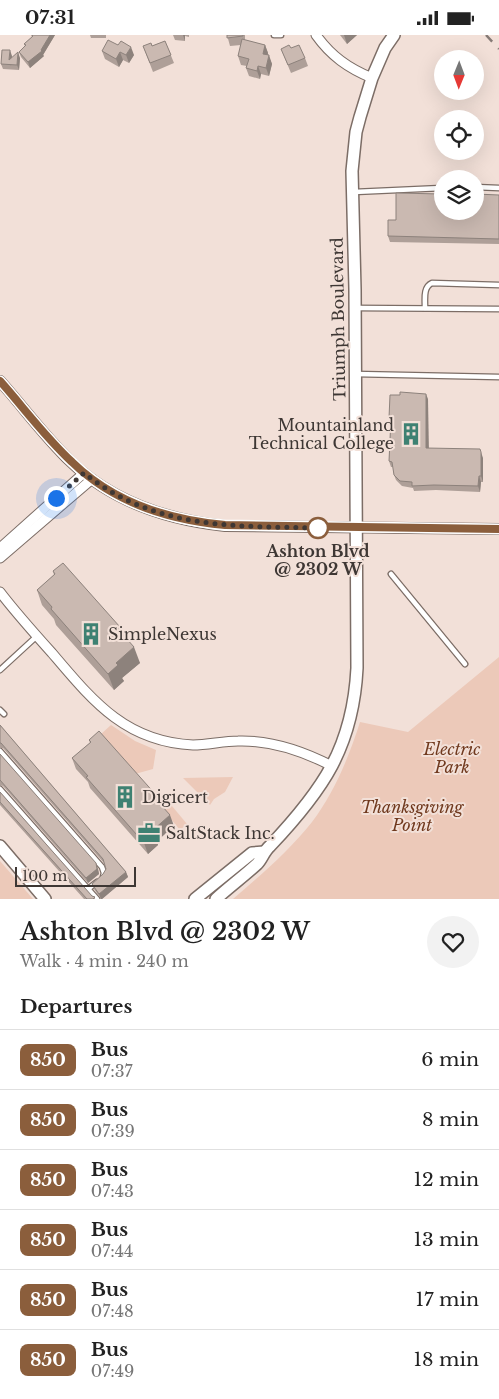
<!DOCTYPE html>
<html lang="en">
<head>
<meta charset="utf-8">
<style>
  body { margin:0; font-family:"Libre Baskerville",serif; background:#f2f2f2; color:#222; height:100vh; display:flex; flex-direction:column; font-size:19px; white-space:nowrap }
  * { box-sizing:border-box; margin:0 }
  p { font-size:16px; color:#767676 }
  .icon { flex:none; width:28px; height:28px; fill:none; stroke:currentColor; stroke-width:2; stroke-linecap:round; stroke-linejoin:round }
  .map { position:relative; height:864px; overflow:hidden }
  .panel { display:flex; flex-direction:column; background:#fff; flex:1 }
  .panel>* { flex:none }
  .badge { padding:0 10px; border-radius:8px; font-size:18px; line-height:32px }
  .needle { width:32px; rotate:181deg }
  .tools { position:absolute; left:434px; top:15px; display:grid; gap:10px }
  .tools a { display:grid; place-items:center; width:50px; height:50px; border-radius:50%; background:#fff; box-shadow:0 5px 20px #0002; font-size:25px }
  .scale { position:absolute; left:15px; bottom:12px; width:121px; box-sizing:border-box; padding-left:5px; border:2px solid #3e3734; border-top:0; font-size:14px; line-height:18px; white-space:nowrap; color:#3e3734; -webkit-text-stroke:4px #f2e0d8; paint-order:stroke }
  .you { position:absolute; width:25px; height:25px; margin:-12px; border:4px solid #fff; border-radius:50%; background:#1a73e8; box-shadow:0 0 0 8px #1a73e833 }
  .map>.badge { position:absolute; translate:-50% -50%; box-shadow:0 0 0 2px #fff }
  h2 { padding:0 20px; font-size:19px; line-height:45px }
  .round { display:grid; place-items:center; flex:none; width:52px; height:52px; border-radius:26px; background:#f2f2f2 }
  .summary { display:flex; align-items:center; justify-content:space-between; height:85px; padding:0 20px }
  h1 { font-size:24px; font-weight:600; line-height:38px }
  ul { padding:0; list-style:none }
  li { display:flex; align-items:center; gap:15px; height:60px; padding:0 20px; border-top:1px solid #e0e0e0 }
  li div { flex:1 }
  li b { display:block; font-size:19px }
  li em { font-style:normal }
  li .badge { min-width:55px; font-weight:700; text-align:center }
  .status { display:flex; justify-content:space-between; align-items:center; height:35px; padding:0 25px; background:#fff; direction:ltr }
  .status svg { height:14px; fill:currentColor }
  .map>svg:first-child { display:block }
</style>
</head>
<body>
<div class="status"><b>07:31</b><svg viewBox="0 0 49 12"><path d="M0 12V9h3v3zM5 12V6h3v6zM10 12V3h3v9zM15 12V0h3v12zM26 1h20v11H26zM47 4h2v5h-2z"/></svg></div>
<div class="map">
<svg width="499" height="864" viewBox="0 0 499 864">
  <rect width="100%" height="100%" fill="#f2e0d8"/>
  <g fill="#ecc9b9">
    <path d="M499,622V864H233C261,840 289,816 312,787C334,758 349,722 360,687L408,697Z"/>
    <path d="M111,690L135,706L156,715L153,734L135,739L100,700Z"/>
    <path d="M233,742L225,757L214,764L210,770L183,743Z"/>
    <path d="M167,765L187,789L180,795L161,772Z"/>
    <path d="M0,826L33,864H0Z"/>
  </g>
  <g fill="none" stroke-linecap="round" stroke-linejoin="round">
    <defs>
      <g id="service">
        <path d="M274,0H281"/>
        <path d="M475,152L499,153"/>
        <path d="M354,157L442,153"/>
        <path d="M355,273L499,274"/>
        <path d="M425,273C425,264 423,252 432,248L499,250"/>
        <path d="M355,339L499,342"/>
        <path d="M391,539L465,629"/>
        <path d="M0,635L37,601"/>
        <path d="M0,675L4,679"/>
        <path d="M0,716L102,832L104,838L103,842"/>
        <path d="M0,754L97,864"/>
        <path d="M88,854L97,847"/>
      </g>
      <g id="minor">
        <path d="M316,0C331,21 348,33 372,43"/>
        <path d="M0,513L84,438"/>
        <path d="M0,523L92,444"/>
        <path d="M0,557C16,578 34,598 52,618C92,665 125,707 193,710C208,710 223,706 238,706C271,705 303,716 332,731"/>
      </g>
      <path id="tertiary" d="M0,346C24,373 45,402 71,427C113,467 169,485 225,491L499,494"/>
      <g id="secondary">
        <path d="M0,811L45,864"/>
        <path d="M195,864L252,818L264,817"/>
        <path d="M216,864C229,852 244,841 257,829C262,824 264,816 270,811C323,755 353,712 357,633L355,254L352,136L356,97L360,82L372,43L385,13L394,0"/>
      </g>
    </defs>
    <use href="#service" stroke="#7c6d66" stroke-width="7"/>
    <use href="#minor" stroke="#7c6d66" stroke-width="11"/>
    <use href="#tertiary" stroke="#7c6d66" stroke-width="12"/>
    <use href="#secondary" stroke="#7c6d66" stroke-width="14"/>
    <use href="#service" stroke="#fff" stroke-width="4.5"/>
    <use href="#minor" stroke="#fff" stroke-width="9"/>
    <use href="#tertiary" stroke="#fff" stroke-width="10"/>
    <use href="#secondary" stroke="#fff" stroke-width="11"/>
    <path stroke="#857a75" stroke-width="2.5" stroke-dasharray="9 9" stroke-linecap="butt" d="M486,0L499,14"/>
  </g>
  <g fill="#ae9f98">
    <path d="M31,0H55L43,20L44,21L30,33L21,22L19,17L25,11L24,9L32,2Z"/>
    <path d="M90,0H106V3H91Z"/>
    <path d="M173,0H189V2L185,1V6L175,5Z"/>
    <path d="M227,0H245V5L265,10L268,18V20L272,29L269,41L261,39L260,44L249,41L246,33L247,31L241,30L238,21L241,10L230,11Z"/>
    <path d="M340,0H357L347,9Z"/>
    <path d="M165,6L174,28L153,37L143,11H152Z"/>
    <path d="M118,10L134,20L129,28L123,25L119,32L105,24L102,16Z"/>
    <path d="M291,13L305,23L308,31L291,38L281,14Z"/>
    <path d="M12,21V23H20L19,35L3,34L1,29Z"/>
    <path d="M499,160V209L390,207L388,201L396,185Z"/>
    <path d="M428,364V413L483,423V447H481L480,457L436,455L414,456L413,453L402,451L396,445L394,440L393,432H391L389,426L391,388L389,383Z"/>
    <path d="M53,536L120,592L122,598L140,628L122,643L124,646L114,655L56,590L54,584L42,570L37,555L54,540Z"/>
    <path d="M0,690L126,837L128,842L102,864H101L94,854L92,849L103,839L106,834L104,828L3,713H0Z"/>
    <path d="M89,705L156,760L158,767L174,791L157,806L158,810L148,819L90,753L88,747L76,734L72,723L90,708Z"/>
    <path d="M0,719L98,834L99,839L88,848L3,751L0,750Z"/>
    <path d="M0,757L92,861L95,862V864H84L0,770Z"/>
  </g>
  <g fill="#8d827c">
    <path d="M50,0H55L43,20L44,21L30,33L28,27L41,15Z"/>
    <path d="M183,0H185V6Z"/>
    <path d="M344,0H357L347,9Z"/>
    <path d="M265,10L268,18L266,27L263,19Z"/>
    <path d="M131,12L134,20L129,28L126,20Z"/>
    <path d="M10,15L12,21L11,31L9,25Z"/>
    <path d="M18,17L20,23L19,35L17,30Z"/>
    <path d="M120,17L123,25L119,32L116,24Z"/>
    <path d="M269,20L272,29L269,41L266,33Z"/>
    <path d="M258,31L261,39L260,44L257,36Z"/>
    <path d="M426,359L428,364L429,419L426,413Z"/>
    <path d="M481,417L483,423V447L481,441Z"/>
    <path d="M479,441L481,447L480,457L478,451Z"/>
    <path d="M134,612L140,628L122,643L124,646L114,655L108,639L116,628Z"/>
    <path d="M170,780L174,791L157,806L158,810L148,819L144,808L152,796Z"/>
    <path d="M96,828L98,834L99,839L88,848L86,843Z"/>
    <path d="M126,837L128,842L102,864H101L99,859Z"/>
  </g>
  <g fill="#cab9b1" stroke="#8d827c">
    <path d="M32,0H50L41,15L42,16L28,27L19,17L26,10L24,9L33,1Z"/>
    <path d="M227,0H243V1L227,3Z"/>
    <path d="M242,4L265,10L263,19L269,20L266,33L258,31L257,36L246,33L249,24L238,21Z"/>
    <path d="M108,5L118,10L121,6L131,12L126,20L120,17L116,24L102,16Z"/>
    <path d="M165,6L171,20L150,28L143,11L151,8L152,11Z"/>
    <path d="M289,10L291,13L299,10L305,23L288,30L281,14Z"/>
    <path d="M2,15H10L9,25L18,17L17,30L1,29Z"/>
    <path d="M396,158L442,159V176H475V159L499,160V204L388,201V185H396Z"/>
    <path d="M400,357L426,359V413L480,414L481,417V441H479L478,451L434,450L412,451V447L400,446L394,440L392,427L389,426L391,383H389L390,360H400Z"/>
    <path d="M63,528L120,592L118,594L134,612L116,628L118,630L108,639L51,574L52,572L37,555L55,539L53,536Z"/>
    <path d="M0,690L126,837L99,859L92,849L103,839L106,834L103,824L1,708H0Z"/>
    <path d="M99,696L156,760L154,762L170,780L152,796L154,799L144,808L86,742L88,741L72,723L91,707L89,705Z"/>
    <path d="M0,719L96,828L97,834L86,843L0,745Z"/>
    <path d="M0,757L92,861L95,862L93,864H87L0,767Z"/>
  </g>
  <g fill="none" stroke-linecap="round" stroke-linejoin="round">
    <defs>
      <path id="line" d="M0,346C24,373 45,402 72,427C113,467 169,485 225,490L499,494"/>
    </defs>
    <use href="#line" stroke="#fff" stroke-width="11"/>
    <use href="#line" stroke="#8b5e3c" stroke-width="8"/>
    <path stroke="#3e3734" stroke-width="5" stroke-dasharray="0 9" d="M56,463L84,438C157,496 236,491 324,493H318"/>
  </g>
  <defs>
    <symbol id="building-bare" viewBox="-9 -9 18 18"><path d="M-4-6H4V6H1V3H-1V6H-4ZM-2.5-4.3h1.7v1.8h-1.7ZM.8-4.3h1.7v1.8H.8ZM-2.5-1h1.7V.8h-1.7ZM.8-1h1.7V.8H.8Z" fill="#3e8172" stroke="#f2e0d8" stroke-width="2.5" paint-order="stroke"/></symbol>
    <symbol id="office-bare" viewBox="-9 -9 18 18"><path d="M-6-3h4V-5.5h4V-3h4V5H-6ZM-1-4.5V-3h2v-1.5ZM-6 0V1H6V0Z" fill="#3e8172" stroke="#f2e0d8" stroke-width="2.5" paint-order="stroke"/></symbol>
  </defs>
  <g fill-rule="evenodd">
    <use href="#building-bare" x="395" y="383" width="32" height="32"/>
    <use href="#building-bare" x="75" y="583" width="32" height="32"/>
    <use href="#building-bare" x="109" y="746" width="32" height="32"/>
    <use href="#office-bare" x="133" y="782" width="32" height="32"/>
  </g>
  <circle fill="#fff" stroke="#8b5e3c" stroke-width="2.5" cx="318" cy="493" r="10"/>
  <g text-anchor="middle" stroke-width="4" stroke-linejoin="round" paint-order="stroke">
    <g font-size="16" fill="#3e3734" stroke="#f2e0d8">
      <text transform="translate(338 284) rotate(-91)" y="6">Triumph Boulevard</text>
    </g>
    <g font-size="16" fill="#3e3734" stroke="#f2e0d8" text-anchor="start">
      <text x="394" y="396" text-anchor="end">Mountainland<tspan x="394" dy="18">Technical College</tspan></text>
      <text x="108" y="605">SimpleNexus</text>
      <text x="142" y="768">Digicert</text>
      <text x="166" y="804">SaltStack Inc.</text>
    </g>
    <g font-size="16" font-weight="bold" fill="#3e3734" stroke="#f2e0d8">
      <text x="318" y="522">Ashton Blvd<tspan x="318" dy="18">@ 2302 W</tspan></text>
    </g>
    <g font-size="16" font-style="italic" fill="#70391e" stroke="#f2e0d8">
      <text x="452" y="720">Electric<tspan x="452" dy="18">Park</tspan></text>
      <text x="412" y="778">Thanksgiving<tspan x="412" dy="18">Point</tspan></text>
    </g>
  </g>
</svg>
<div class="tools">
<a><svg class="needle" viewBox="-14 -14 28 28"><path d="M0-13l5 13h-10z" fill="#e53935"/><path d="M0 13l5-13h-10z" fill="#767676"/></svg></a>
<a><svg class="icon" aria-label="locate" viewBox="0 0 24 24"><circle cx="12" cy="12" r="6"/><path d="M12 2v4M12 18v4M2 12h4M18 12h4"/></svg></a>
<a><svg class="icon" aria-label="layers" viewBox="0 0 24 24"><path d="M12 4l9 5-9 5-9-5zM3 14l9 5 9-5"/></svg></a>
</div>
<div class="scale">100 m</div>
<div class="you" style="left:56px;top:463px"></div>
</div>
<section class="panel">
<div class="summary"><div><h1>Ashton Blvd @ 2302 W</h1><p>Walk · 4 min · 240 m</p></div><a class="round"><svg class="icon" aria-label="heart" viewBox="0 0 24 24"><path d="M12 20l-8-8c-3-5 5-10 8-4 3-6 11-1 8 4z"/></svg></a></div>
<h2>Departures</h2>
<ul>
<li><span class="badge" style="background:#8b5e3c;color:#fff">850</span><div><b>Bus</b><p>07:37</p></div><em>6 min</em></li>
<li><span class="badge" style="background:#8b5e3c;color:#fff">850</span><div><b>Bus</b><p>07:39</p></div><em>8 min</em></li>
<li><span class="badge" style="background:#8b5e3c;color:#fff">850</span><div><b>Bus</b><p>07:43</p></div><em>12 min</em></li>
<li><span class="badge" style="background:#8b5e3c;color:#fff">850</span><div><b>Bus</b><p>07:44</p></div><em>13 min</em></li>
<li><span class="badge" style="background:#8b5e3c;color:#fff">850</span><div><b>Bus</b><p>07:48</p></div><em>17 min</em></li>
<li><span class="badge" style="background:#8b5e3c;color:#fff">850</span><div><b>Bus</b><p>07:49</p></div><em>18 min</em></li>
</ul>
</section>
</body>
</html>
